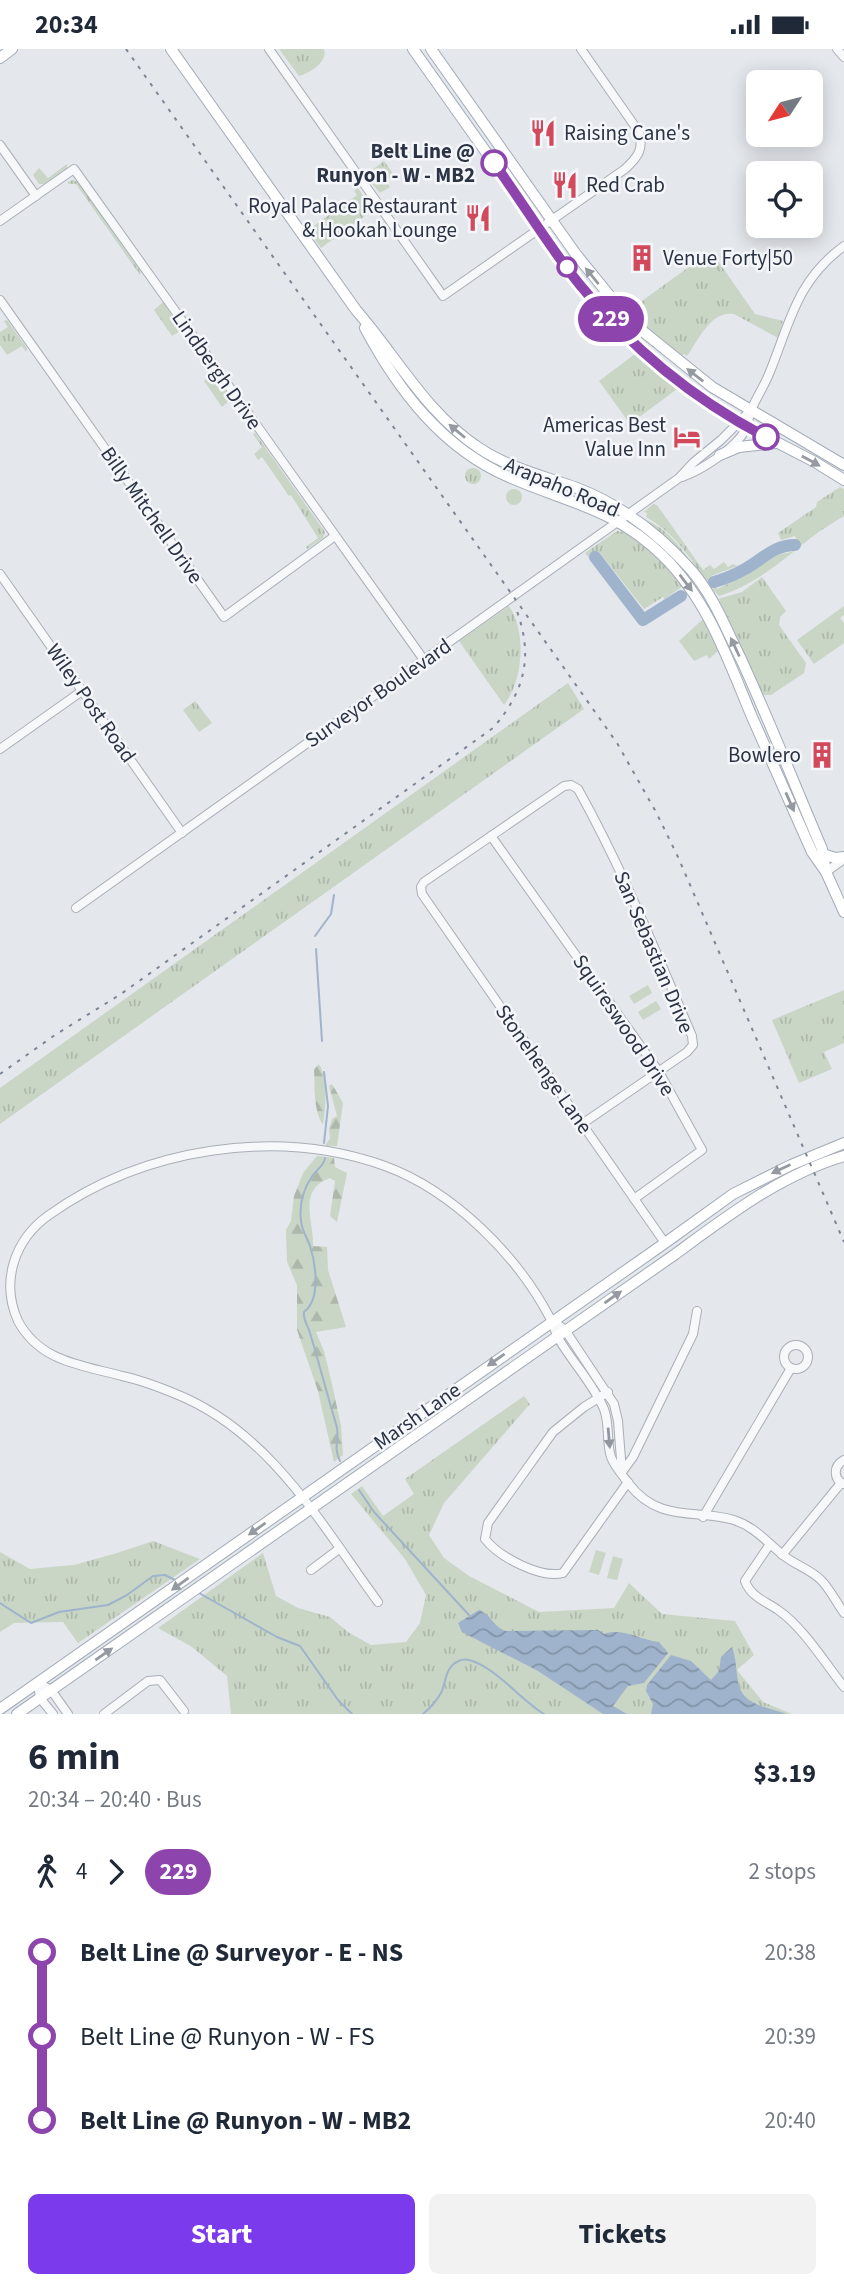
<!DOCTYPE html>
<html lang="en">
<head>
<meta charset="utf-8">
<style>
  body { margin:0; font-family:"Source Sans 3",sans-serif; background:#f2f2f3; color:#1f2937; height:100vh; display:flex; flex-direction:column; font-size:26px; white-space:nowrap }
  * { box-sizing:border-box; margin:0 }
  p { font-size:23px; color:#747a83 }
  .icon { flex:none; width:38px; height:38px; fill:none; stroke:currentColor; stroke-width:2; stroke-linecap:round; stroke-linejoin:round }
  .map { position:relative; height:1665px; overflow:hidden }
  .side { display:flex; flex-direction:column; background:#fff; flex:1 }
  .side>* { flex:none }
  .badge { padding:0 14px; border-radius:23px; font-size:24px; line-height:46px }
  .needle { width:46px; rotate:234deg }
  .tools { position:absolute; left:746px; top:21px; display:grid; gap:14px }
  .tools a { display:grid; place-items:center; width:77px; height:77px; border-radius:10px; background:#fff; box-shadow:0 4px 18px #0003; font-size:35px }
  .map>.badge { position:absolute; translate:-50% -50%; box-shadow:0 0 0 4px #fff }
  .legs { display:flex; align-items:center; gap:10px; height:77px; padding:0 28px; font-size:23px }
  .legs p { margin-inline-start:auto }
  .summary { display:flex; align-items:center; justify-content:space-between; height:119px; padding:0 28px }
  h1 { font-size:38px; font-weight:700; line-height:52px }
  .button { display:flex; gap:14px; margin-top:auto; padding:14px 28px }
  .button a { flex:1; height:80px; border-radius:10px; background:#7c3aed; color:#fff; font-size:28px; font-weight:700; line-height:80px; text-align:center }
  .button a+a { background:#f2f2f3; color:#1f2937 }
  ul { padding:0 28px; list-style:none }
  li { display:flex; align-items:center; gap:24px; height:84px; font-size:26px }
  li i { display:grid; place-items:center; width:10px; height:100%; margin:0 9px; background:currentColor }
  li i::after { content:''; width:18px; height:18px; margin:-9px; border:5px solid; border-radius:50%; background:#fff }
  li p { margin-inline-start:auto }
  li:first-child i { background:linear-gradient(#0000 50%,currentColor 0) }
  li:last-child i { background:linear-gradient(currentColor 50%,#0000 0) }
  .status { display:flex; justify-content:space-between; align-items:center; height:49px; padding:0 35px; background:#fff; direction:ltr }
  .status svg { height:19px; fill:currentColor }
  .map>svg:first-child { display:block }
</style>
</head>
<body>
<div class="status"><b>20:34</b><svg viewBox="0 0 49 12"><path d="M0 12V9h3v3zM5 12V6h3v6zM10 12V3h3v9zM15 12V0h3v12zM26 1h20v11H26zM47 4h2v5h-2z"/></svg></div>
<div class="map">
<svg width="844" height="1665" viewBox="0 0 844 1665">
  <defs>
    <pattern id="grass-tufts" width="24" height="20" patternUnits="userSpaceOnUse" patternTransform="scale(1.75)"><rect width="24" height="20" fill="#c9d6c5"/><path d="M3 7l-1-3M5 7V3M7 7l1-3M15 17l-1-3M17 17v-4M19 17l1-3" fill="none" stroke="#adb8ab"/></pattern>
    <pattern id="forest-firs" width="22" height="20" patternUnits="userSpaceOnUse" patternTransform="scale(1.75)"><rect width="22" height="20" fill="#c9d6c5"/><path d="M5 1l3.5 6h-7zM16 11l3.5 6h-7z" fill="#adb8ab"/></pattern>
    <pattern id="water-waves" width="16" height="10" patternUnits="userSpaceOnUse" patternTransform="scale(1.75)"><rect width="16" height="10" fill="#9fb4cc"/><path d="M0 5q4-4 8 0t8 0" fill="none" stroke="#8293a7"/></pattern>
  </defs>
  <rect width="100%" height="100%" fill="#e4e7ec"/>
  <g fill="url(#grass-tufts)">
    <path d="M279,0H324C328,13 310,24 299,27Z"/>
    <path d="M384,112L394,126L386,132L390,138L380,144L369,131L368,124Z"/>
    <path d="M67,115V119L44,135H39L33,126L39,119L48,129Z"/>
    <path d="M73,131L78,133L141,223L140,226L76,135H69L68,133Z"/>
    <path d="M358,139L373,161L321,199L308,181L357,146L354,142Z"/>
    <path d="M711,202L755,265L783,272L778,289L734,265C711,261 699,290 687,307L684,305L679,308L628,262Z"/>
    <path d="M163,253L182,281L172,287L154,261Z"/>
    <path d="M7,271L27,299L26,303L22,297L7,306L0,296V283L8,278L4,272Z"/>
    <path d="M635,305L677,340L630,375L599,332Z"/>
    <path d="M213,324L231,350L222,358L204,332Z"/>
    <path d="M255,384L325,483L323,489L307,500L306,498L318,489L291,446L289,447L262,408L258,411L254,405L262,398L253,385Z"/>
    <circle cx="473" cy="427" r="8"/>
    <path d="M840,438L844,440V467C833,474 822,480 812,488C783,511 755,536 719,547C691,516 685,491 646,468L647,464L644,463L653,455L657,456L703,521L710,516L714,520L724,513L728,518L733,515L737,517L711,527L717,540C739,531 756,518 776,507C784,503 790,505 797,500L798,493L795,487L781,491L778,484L816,458L817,453Z"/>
    <circle cx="514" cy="448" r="8"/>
    <path d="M644,470C680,484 694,524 718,550L742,543L762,528L786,562L780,568L779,576L806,614L804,624L771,646H762L719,551L715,550Z"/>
    <path d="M617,482C639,483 668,518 684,536L665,550L663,548L644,560L600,504L590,510L585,504Z"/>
    <path d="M509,557C527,584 523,631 504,656L459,592Z"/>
    <path d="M844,557V566L840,569L844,574V594L814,615L797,591Z"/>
    <path d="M702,571H704L718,602L709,610L707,606L694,612L679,592Z"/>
    <path d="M568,634L584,660L0,1075V1039Z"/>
    <path d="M195,652L212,674L199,683L183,661Z"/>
    <path d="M844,941V994L824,1003L832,1020L799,1034L772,971Z"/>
    <path d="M524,1347L530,1355L444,1454L429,1486L444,1509L469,1527L539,1563L614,1559L629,1534L662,1565L735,1572L754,1606L737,1621L763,1653L792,1665H231L227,1627L192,1598L158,1579L263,1504L276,1547L298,1559L330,1568L348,1583L371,1596L406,1593L420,1574L426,1546L405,1510L351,1445L362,1437L383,1467L414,1445L405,1430Z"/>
    <path d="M153,1492L200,1510L78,1594L63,1573L14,1574L0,1555V1503L30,1520L74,1516L117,1504Z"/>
  </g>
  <g fill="url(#forest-firs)">
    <path d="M319,1015C328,1029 326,1060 323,1076C313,1060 315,1038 314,1020Z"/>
    <path d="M332,1035L343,1054L337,1097H325L330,1089L329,1080L332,1070L337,1067L329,1037Z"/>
    <path d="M317,1107L334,1109L335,1118L347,1124L337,1173L330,1167L335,1132L330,1129C297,1141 314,1171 313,1197L327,1198L328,1221L346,1278L316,1283L324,1302L332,1335L341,1377L343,1406L334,1413L318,1342L297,1281V1236L287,1213L286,1181L291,1172L294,1147L303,1124Z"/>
    <path d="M0,1555L14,1574L0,1583Z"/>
  </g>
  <g fill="#c9d6c5">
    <path d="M648,936L652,944L634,955L629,947Z"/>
    <path d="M656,952L661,960L643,971L638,963Z"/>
    <path d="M596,1501L606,1504L599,1526L589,1523Z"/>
    <path d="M613,1507L623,1510L617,1531L607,1529Z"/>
  </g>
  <g fill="url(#water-waves)">
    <path d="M479,1561C491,1565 493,1578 506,1582L598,1581L604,1585C621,1578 641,1591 659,1593L668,1604L644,1634L628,1637L613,1657L627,1665H603L538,1622L462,1583L458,1574Z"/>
    <path d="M732,1598C736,1608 736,1621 738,1632C741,1656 767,1658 787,1665H651L653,1655L646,1642L647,1636L671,1606L691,1612L711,1631L719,1622L721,1608Z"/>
  </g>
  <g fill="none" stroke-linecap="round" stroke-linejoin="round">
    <g stroke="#9fb4cc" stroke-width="2">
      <path d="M315,887L331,865L334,846"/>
      <path d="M316,900L322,992"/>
      <path d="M324,1023L328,1057L324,1094"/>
      <path d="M325,1109C324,1117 318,1119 313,1126C303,1140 299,1155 301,1172C302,1182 307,1188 310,1197C316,1216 321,1250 304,1263C303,1272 308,1276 310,1284C319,1314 327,1345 336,1375C341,1389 332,1396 340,1412"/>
      <path d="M359,1441L374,1463L469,1566"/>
      <path d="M199,1544L277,1588L300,1597L338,1651L352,1665"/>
      <path d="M0,1554L31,1574L59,1563L108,1556L127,1546L153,1527L165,1526L175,1531"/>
      <path d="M423,1665C429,1660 437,1651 441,1644C445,1636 445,1626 450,1619C454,1613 462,1609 469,1611C494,1617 521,1651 544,1665"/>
    </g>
    <g stroke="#9fb4cc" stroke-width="12">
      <path d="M595,508L643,571L681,547"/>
      <path d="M714,533C725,530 736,525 745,520C763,510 774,496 795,496"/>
    </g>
    <defs>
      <g id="minor">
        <path d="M269,0L443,247L625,120C638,108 644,100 639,83L581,0"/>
        <path d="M837,0L844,8"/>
        <path d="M0,96L36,147"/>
        <path d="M0,172L74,120L424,611"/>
        <path d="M0,251L224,568L335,487"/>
        <path d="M682,428C702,421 736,399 746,380C749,374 748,366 752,359C757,348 764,337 769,325C790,274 796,232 844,197"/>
        <path d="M0,525L182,784"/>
        <path d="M0,700L82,642"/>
        <path d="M491,787L659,1023L702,1101L634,1150"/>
        <path d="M826,823L844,810"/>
        <path d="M76,859L679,429L694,413L721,391L750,362"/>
        <path d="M582,1075L687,1003L693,996L692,987C656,903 622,819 578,740L571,736L564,737L424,833L421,838L422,845L665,1194"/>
        <path d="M552,1271L565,1281L614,1355L618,1372L622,1423"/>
        <circle cx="796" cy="1308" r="12"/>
        <path d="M608,1343L584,1358L553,1383L488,1474L485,1490C499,1508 541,1530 563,1524L628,1433"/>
        <path d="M844,1411C833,1417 833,1430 844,1435"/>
        <path d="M622,1423L633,1408L693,1285L697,1262"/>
        <path d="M703,1468L791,1319"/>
        <path d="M770,1495L745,1532C751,1548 765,1552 778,1561C803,1578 825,1614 844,1638"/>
        <path d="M782,1506L841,1434"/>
        <path d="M311,1521L339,1500"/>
        <path d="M378,1553C321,1475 270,1383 176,1345C159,1338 141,1331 122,1327C82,1316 40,1313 18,1272C0,1232 15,1190 49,1166C143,1099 276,1078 385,1117C453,1142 517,1206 550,1269C554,1276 555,1284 560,1292C574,1315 593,1335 604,1360C610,1376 606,1393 611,1408C614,1417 624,1428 629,1435C659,1474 696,1460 734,1471C756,1478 769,1496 787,1509C798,1517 811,1521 821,1531C830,1540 836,1553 844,1564"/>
        <path d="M38,1634L51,1641L68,1665"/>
        <path d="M38,1634L40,1649L53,1665"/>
        <path d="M104,1665L148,1632L160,1631L184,1662"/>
      </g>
      <g id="major">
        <path d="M171,0L356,261C397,308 426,364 479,399C509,419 543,427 577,439C621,456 661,487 692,522C714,548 726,580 741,610C770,673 795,737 822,800L826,823"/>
        <path d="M413,0L578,233L615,275L648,308L701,349L747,378L815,413L844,431"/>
        <path d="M431,0L575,204L622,262L645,284L712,338L844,416"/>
        <path d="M0,9L12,0"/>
        <path d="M365,279C398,341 442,399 509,428C568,454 614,459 663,507C708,551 728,611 752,668C772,713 792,758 812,803L826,823L844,863"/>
        <path d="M720,406L739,398L775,394"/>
        <path d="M823,805L835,809L844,808"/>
        <path d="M0,1660L665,1194L733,1145L791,1116L844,1094"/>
        <path d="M17,1665L674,1206C726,1168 780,1126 844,1107"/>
      </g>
    </defs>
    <use href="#minor" stroke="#a9aeb7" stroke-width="10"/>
    <use href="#major" stroke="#a3abb8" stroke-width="12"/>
    <use href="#minor" stroke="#f7f8fa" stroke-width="8"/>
    <use href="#major" stroke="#fff" stroke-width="10"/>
    <g stroke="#7d8696" stroke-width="2" stroke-dasharray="3.5 7" stroke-linecap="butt">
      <path d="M126,0L617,694L656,763L678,808L844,1193"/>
      <path d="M0,1025L55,986L121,945L493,679C526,641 534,605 515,557"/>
    </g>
  </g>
  <defs><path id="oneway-solid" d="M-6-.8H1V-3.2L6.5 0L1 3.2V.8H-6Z" transform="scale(1.75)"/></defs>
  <g fill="#959aa2">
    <use href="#oneway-solid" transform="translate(592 227) rotate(-129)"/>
    <use href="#oneway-solid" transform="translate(695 326) rotate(-142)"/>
    <use href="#oneway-solid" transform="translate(457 382) rotate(-140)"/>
    <use href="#oneway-solid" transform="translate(811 412) rotate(29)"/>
    <use href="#oneway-solid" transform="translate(686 534) rotate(53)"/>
    <use href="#oneway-solid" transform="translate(735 598) rotate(-115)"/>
    <use href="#oneway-solid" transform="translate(790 753) rotate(66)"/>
    <use href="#oneway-solid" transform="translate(781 1120) rotate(155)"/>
    <use href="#oneway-solid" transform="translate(613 1248) rotate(-35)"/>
    <use href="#oneway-solid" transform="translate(496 1311) rotate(145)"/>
    <use href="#oneway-solid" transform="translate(257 1480) rotate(145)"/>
    <use href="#oneway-solid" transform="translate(180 1535) rotate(144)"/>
    <use href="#oneway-solid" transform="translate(104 1605) rotate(-35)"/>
  </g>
  <use fill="#9196a0" href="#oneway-solid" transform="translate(609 1389) rotate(85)"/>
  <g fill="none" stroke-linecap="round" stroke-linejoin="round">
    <defs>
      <path id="line-1" d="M494,114C523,154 549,198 580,236C631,299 695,351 766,388"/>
    </defs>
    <use href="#line-1" stroke="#fff" stroke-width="16"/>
    <use href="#line-1" stroke="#8e44ad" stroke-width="10"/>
  </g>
  <defs>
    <symbol id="restaurant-bare" viewBox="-9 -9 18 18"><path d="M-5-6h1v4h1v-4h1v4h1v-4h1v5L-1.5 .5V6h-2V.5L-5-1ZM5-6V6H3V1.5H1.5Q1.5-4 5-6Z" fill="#d1495b" stroke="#f4f6f9" stroke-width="2.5" paint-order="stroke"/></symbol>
    <symbol id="building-bare" viewBox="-9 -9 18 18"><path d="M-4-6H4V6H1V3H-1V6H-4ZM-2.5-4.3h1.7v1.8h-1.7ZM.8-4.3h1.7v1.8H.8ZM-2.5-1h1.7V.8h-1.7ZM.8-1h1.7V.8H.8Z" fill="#d1495b" stroke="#f4f6f9" stroke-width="2.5" paint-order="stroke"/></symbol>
    <symbol id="hotel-bare" viewBox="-9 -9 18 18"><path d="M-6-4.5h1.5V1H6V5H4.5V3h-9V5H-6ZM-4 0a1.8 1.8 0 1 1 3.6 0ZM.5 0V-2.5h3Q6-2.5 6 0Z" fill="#d1495b" stroke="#f4f6f9" stroke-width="2.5" paint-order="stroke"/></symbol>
  </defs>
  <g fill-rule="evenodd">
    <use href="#restaurant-bare" x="524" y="65" width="38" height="38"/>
    <use href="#restaurant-bare" x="546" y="117" width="38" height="38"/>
    <use href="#restaurant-bare" x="459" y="150" width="38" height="38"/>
    <use href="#building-bare" x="623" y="190" width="38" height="38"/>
    <use href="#hotel-bare" x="668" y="369" width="38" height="38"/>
    <use href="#building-bare" x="803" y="687" width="38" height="38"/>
  </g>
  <g fill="#fff" stroke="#8e44ad" stroke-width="3.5">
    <circle cx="494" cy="114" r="12"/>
    <circle cx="567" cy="218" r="9"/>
    <circle cx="766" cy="388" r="12"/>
  </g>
  <g text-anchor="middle" stroke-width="5" stroke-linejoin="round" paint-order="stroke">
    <g font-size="21" fill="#2b3445" stroke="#f4f6f9" text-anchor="start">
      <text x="564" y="91">Raising Cane's</text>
      <text x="586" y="143">Red Crab</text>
      <text x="457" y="164" text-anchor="end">Royal Palace Restaurant<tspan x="457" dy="24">&amp; Hookah Lounge</tspan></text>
      <text x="663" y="216">Venue Forty|50</text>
      <text x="666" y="383" text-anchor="end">Americas Best<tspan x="666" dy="24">Value Inn</tspan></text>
      <text x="801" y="713" text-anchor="end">Bowlero</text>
    </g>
    <g font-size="21" font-weight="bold" fill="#2b3445" stroke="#f4f6f9" text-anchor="end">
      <text x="475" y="109">Belt Line @<tspan x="475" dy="24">Runyon - W - MB2</tspan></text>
    </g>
    <g font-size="21" fill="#2b3445" stroke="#f4f6f9">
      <text transform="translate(217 321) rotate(55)" y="7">Lindbergh Drive</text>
      <text transform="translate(562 438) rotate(23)" y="7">Arapaho Road</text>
      <text transform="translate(152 466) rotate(55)" y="7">Billy Mitchell Drive</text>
      <text transform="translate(378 644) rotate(-35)" y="7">Surveyor Boulevard</text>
      <text transform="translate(91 654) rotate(55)" y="7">Wiley Post Road</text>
      <text transform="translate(654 903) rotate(67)" y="7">San Sebastian Drive</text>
      <text transform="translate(624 976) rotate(56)" y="7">Squireswood Drive</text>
      <text transform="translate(544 1020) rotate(55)" y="7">Stonehenge Lane</text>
      <text transform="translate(417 1367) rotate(-35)" y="7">Marsh Lane</text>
    </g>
  </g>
</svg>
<div class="tools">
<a><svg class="needle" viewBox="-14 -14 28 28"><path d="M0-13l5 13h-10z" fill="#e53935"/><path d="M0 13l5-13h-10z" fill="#747a83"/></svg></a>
<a><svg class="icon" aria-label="locate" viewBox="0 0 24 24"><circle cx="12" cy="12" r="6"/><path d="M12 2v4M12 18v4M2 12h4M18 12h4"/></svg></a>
</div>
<b class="badge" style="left:611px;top:270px;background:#8e44ad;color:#fff">229</b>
</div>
<section class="side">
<div class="summary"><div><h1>6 min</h1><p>20:34 – 20:40 · Bus</p></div><b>$3.19</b></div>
<div class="legs"><svg class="icon" aria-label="walk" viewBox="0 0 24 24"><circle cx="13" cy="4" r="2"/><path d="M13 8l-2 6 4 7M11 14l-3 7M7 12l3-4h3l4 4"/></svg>4<svg class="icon" aria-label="forward" viewBox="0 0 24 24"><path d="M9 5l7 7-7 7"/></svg><b class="badge" style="background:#8e44ad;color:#fff">229</b><p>2 stops</p></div>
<ul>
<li><i style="color:#8e44ad"></i><b>Belt Line @ Surveyor - E - NS</b><p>20:38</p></li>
<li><i style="color:#8e44ad"></i><span>Belt Line @ Runyon - W - FS</span><p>20:39</p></li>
<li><i style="color:#8e44ad"></i><b>Belt Line @ Runyon - W - MB2</b><p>20:40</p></li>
</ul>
<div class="button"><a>Start</a><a>Tickets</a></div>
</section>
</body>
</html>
